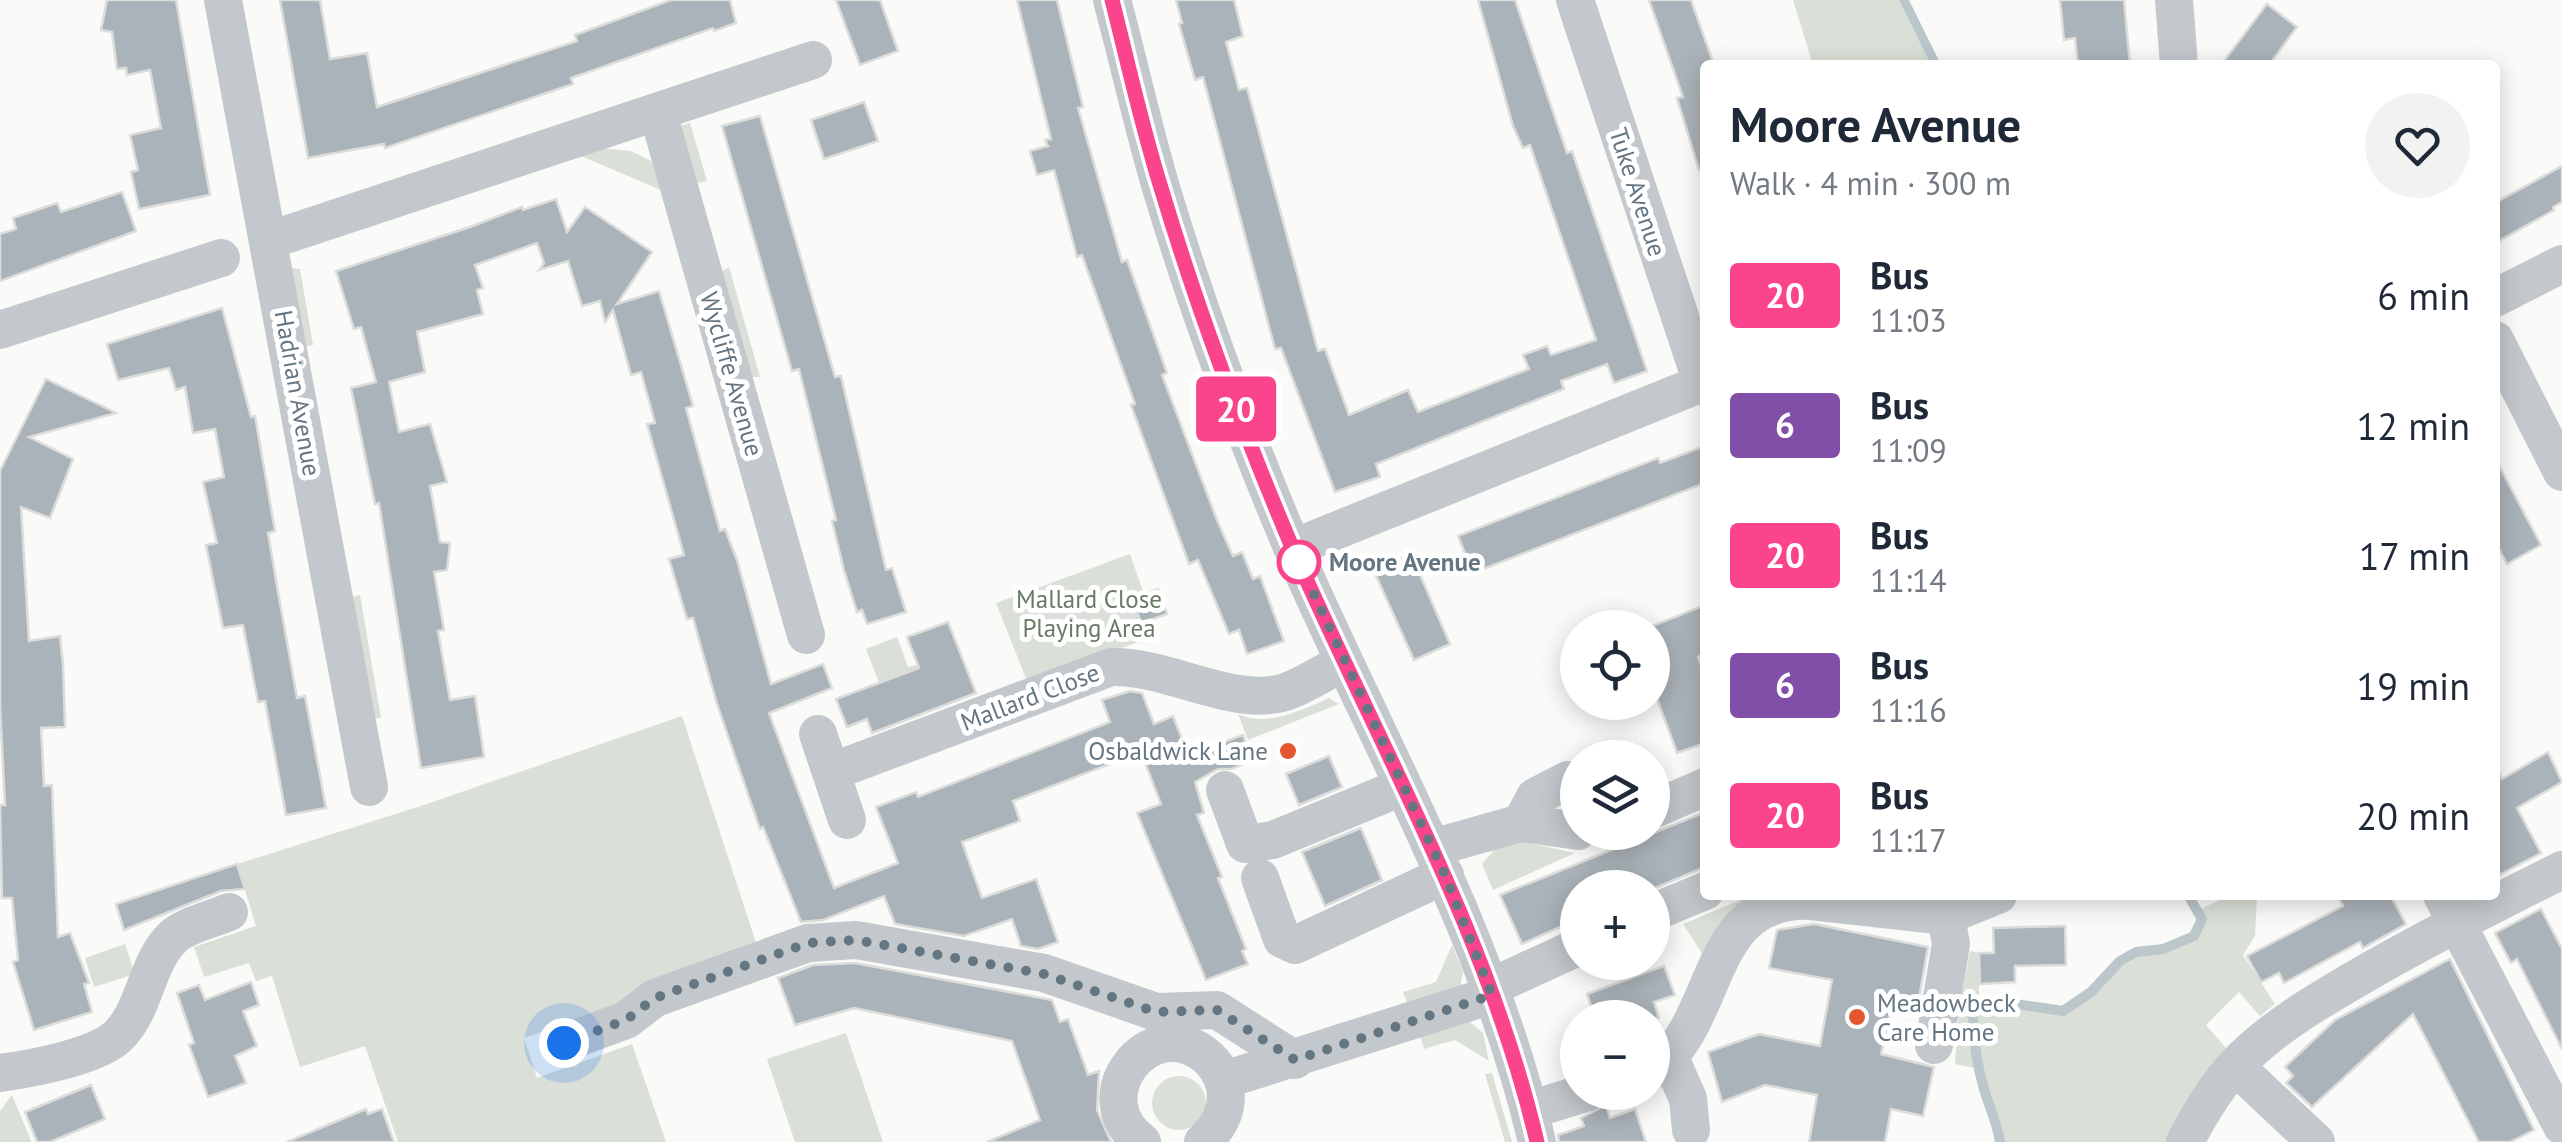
<!DOCTYPE html>
<html lang="en">
<head>
<meta charset="utf-8">
<style>
  body { margin:0; font-family:"PT Sans",sans-serif; background:#f2f2f3; color:#1f2937; height:100vh; display:flex; flex-direction:column; font-size:38px; white-space:nowrap }
  * { box-sizing:border-box; margin:0 }
  p { font-size:32px; color:#747a83 }
  .icon { flex:none; width:55px; height:55px; fill:none; stroke:currentColor; stroke-width:2; stroke-linecap:round; stroke-linejoin:round }
  .map { position:relative; flex:1; overflow:hidden }
  .sheet { position:absolute; left:1700px; top:60px; width:800px; height:840px; display:flex; flex-direction:column; background:#fff; border-radius:10px; box-shadow:0 5px 25px #0003 }
  .sheet>* { flex:none }
  .badge { padding:0 20px; border-radius:8px; font-size:35px; line-height:65px }
  .buttons { position:absolute; left:1560px; top:610px; display:grid; gap:20px }
  .buttons a { display:grid; place-items:center; width:110px; height:110px; border-radius:50%; background:#fff; box-shadow:0 5px 25px #0003; font-size:50px }
  .you { position:absolute; width:50px; height:50px; margin:-25px; border:8px solid #fff; border-radius:50%; background:#1a73e8; box-shadow:0 0 0 15px #1a73e833 }
  .map>.badge { position:absolute; translate:-50% -50%; box-shadow:0 0 0 5px #fff }
  .round { display:grid; place-items:center; flex:none; width:105px; height:105px; border-radius:52px; background:#f2f2f3 }
  .overview { display:flex; align-items:center; justify-content:space-between; height:170px; padding:0 30px }
  h1 { font-size:48px; font-weight:600; line-height:75px }
  ul { padding:0; list-style:none }
  li { display:flex; align-items:center; gap:30px; height:130px; padding:0 30px }
  li div { flex:1 }
  li b { display:block; font-size:38px }
  li em { font-style:normal }
  li .badge { min-width:110px; font-weight:700; text-align:center }
  .map>svg:first-child { display:block }
</style>
</head>
<body>
<div class="map">
<svg width="2562" height="1142" viewBox="0 0 2562 1142">
  <rect width="100%" height="100%" fill="#fafaf8"/>
  <g fill="#dadfd7">
    <path d="M1793,0H1899L1931,65H1813Z"/>
    <path d="M690,123L707,181L697,183L681,126Z"/>
    <path d="M598,148L631,151L655,163L670,194L574,153Z"/>
    <path d="M729,267L760,377H751L721,272Z"/>
    <path d="M291,268L300,269L313,345L303,347Z"/>
    <path d="M1130,554L1144,594L1132,598L1147,639L1027,681L996,603Z"/>
    <path d="M360,595L381,718H373L351,597Z"/>
    <path d="M897,637L908,667L916,665L925,687L887,703L866,649Z"/>
    <path d="M1329,698L1339,704L1248,740L1238,714C1268,728 1301,710 1329,698Z"/>
    <path d="M682,716L760,955L524,1038L537,1078L632,1044L666,1142H398L365,1046L300,1067L272,976L256,981L249,963L204,977L194,947L256,926L237,864L424,805Z"/>
    <path d="M1525,842L1575,853L1493,890L1482,864L1495,849Z"/>
    <path d="M1752,895H1758L1703,955L1683,924Z"/>
    <path d="M2231,895H2257L2255,936L2243,955L2275,1004L2260,1016L2239,992L2206,1025L2231,1054L2174,1142H2000L1996,1117L1979,1069L1955,1064L1959,1009L1970,951L1979,953V999L2063,1011L2091,992L2120,961L2136,952L2163,949L2194,936L2202,919L2198,910Z"/>
    <path d="M125,944L135,974L94,987L85,958Z"/>
    <path d="M1452,945L1463,972L1460,987L1410,1010L1403,992L1436,982Z"/>
    <path d="M1465,1018L1483,1033L1489,1061L1455,1040L1424,1049L1419,1031Z"/>
    <path d="M846,1033L883,1142H795L767,1059Z"/>
    <path d="M1492,1073L1512,1142H1505L1485,1074Z"/>
    <circle cx="1179" cy="1103" r="27"/>
    <path d="M12,1095L31,1141L32,1142H0V1111Z"/>
  </g>
  <path fill="#bbc7cb" d="M1899,0H1909L1941,65H1931Z"/>
  <g fill="none" stroke-linecap="round" stroke-linejoin="round">
    <path stroke="#bbc7cb" stroke-width="10" d="M2000,1142C1997,1122 1989,1107 1984,1089C1976,1062 1973,1037 1973,1010L1989,1000L2063,1011L2091,992L2120,961L2136,952L2163,949L2194,936L2202,919L2188,895"/>
  </g>
  <g fill="#aab3b9" stroke="#dcdcda" stroke-width="2.5">
    <path d="M107,0H176L210,195L139,209L131,172L138,170L130,135L161,128L150,70L127,75L126,68L117,69L112,32L101,30Z"/>
    <path d="M280,0H320L330,59L367,53L377,107L577,41L575,35L671,0H730L736,23L714,31L713,28L571,78L573,84L385,148L384,144L308,158Z"/>
    <path d="M836,0H880L898,51L860,65Z"/>
    <path d="M1017,0H1057L1083,107L1078,108L1122,262L1127,260L1167,373L1162,375L1217,520L1233,556L1242,552L1253,579L1260,576L1284,641L1247,654L1239,630L1229,634L1198,560L1189,564L1131,405L1135,404L1082,255L1077,257L1054,170L1037,175L1030,151L1048,146L1045,140L1051,139Z"/>
    <path d="M1176,0H1234L1243,36L1226,42L1239,90L1247,88L1318,351L1325,349L1349,415L1408,390L1418,412L1529,369L1523,355L1547,346L1551,355L1596,340L1530,145L1523,148L1513,126L1478,0H1515L1567,153L1572,151L1647,371L1614,383L1607,364L1561,381L1564,389L1376,464L1380,477L1335,492L1281,348L1275,349L1203,77L1195,80L1179,24L1182,23Z"/>
    <path d="M1649,0H1691L1707,45L1714,65H1705V169L1699,170L1677,98L1683,97Z"/>
    <path d="M2060,0H2124L2130,65H2078L2075,38L2064,40Z"/>
    <path d="M2267,4L2297,27L2269,65H2221Z"/>
    <path d="M864,102L878,141L824,159L811,120Z"/>
    <path d="M760,116L835,377L841,376L886,570L892,568L906,612L867,624L862,610L857,612L844,570L832,521L836,520L799,369L792,371L722,126Z"/>
    <path d="M2562,166V202L2553,207L2554,210L2495,243V203Z"/>
    <path d="M122,192L136,231L0,281V234L16,229L13,218L57,203L61,212Z"/>
    <path d="M556,199L567,232L585,207L652,252L617,304L659,291L693,406L686,408L720,531L725,529L737,560L771,684L823,664L832,688L769,713L834,888L898,863L876,807L916,792L918,797L1110,722L1102,700L1130,691L1142,693L1154,724L1173,716L1188,755L1243,735L1252,761L1231,769H1218L1195,782L1204,813L1197,815L1222,877L1218,878L1246,949L1242,951L1248,964L1206,980L1137,813L1161,804L1141,752L1013,801L1020,821L962,842L982,898L1036,879L1058,942L1038,949L1021,946L1012,919L964,936L895,924L884,896L823,920L801,922L763,827L760,829L717,704L693,618L687,619L669,559L684,555L647,424L655,423L641,372L631,375L613,310L605,322L600,301L582,306L568,261L539,270L544,263L537,243L475,265L483,288L477,290L483,314L417,332L425,372L389,382L399,432L430,424L447,482L430,486L440,542L450,543L447,570L434,572L444,630L438,631L450,700L475,696L484,757L421,768L379,503L375,504L351,388L376,382L361,327L354,329L336,271L470,227L522,207L523,210Z"/>
    <path d="M222,308L251,417L255,416L275,531L268,533L278,592L297,698L305,696L326,808L286,815L265,701L258,702L243,625L223,628L206,545L217,543L203,482L224,477L215,429L193,433L185,387L176,390L169,368L118,380L107,344Z"/>
    <path d="M46,379L116,413L29,437L73,459L50,518L21,507L29,641L60,636L63,665L65,727L41,728L44,786L52,785L58,937L70,933L89,983L84,984L92,1012L34,1030L13,962L18,960L12,898H2L0,805H5L0,706V471Z"/>
    <path d="M1705,446V483L1473,573L1458,536L1658,458L1660,463Z"/>
    <path d="M2495,458L2541,545L2507,564L2495,541Z"/>
    <path d="M1411,554L1450,644L1414,660L1374,571Z"/>
    <path d="M1158,589L1167,614L1141,623L1132,598Z"/>
    <path d="M1705,605V654L1698,657L1705,676V743L1677,753L1652,685V626Z"/>
    <path d="M948,622L976,693L872,733L867,719L847,727L836,699L919,668L907,637Z"/>
    <path d="M2548,752L2562,782L2517,808L2541,853L2495,877V765L2502,779Z"/>
    <path d="M1329,756L1342,787L1299,805L1286,774Z"/>
    <path d="M1705,812V867L1655,888H1578V919L1522,944L1500,895Z"/>
    <path d="M1361,828L1382,880L1325,906L1302,852Z"/>
    <path d="M237,864L245,889L221,891L124,930L116,904Z"/>
    <path d="M2337,895H2390L2406,924L2363,948L2360,942L2284,983L2279,973L2261,982L2247,956L2343,906Z"/>
    <path d="M2541,909L2562,949V1049L2517,959L2511,963L2495,933Z"/>
    <path d="M1814,924L1928,947L1919,998L1894,994L1881,1054L1934,1067L1923,1116L1891,1109L1885,1142H1809L1817,1095L1765,1085L1722,1102L1708,1052L1759,1034L1820,1046L1832,980L1769,968L1777,930Z"/>
    <path d="M2065,926L2066,965L2015,966V982L1980,984L1979,953H1994L1993,928Z"/>
    <path d="M2450,959L2534,1130L2510,1142H2479L2413,1014L2312,1107L2286,1083L2293,1076L2285,1067L2335,1020Z"/>
    <path d="M855,963L1052,1000L1060,1022L1068,1019L1088,1075L1099,1071L1097,1110L1111,1142H987L1040,1120L1012,1041L854,1008L795,1025L778,978L813,965Z"/>
    <path d="M1664,966L1675,995L1654,1002L1659,1018H1595L1587,994Z"/>
    <path d="M251,982L259,1005L243,1011L257,1046L235,1056L246,1083L208,1097L189,1045L194,1043L177,993L199,985L205,1000Z"/>
    <path d="M91,1085L105,1119L50,1142H37L25,1112Z"/>
    <path d="M1606,1105L1610,1118L1635,1109L1646,1142H1559L1558,1135L1584,1126L1581,1118Z"/>
    <path d="M366,1109L368,1114L382,1109L394,1142H287Z"/>
  </g>
  <g fill="none" stroke-linecap="round" stroke-linejoin="round">
    <g stroke="#c3c8cc" stroke-width="38">
      <path d="M223,0L369,787"/>
      <path d="M1112,0C1129,63 1143,128 1162,191C1198,311 1243,431 1292,547C1377,743 1488,932 1537,1142"/>
      <path d="M1575,0L1702,383"/>
      <path d="M2174,0L2179,65"/>
      <path d="M658,113L806,635"/>
      <path d="M270,240L813,60"/>
      <path d="M2495,298L2562,264"/>
      <path d="M0,330L221,258"/>
      <path d="M2495,340L2562,472"/>
      <path d="M1293,548L1705,382"/>
      <path d="M818,734L847,820"/>
      <path d="M831,772L1111,667C1168,665 1236,710 1288,691C1307,684 1326,671 1344,662"/>
      <path d="M1225,790L1245,844L1273,840L1402,787"/>
      <path d="M1652,810L1705,787"/>
      <path d="M1521,823L1535,797L1568,780"/>
      <path d="M1432,848L1521,823L1578,831"/>
      <path d="M1260,878L1282,939L1295,945L1445,875"/>
      <path d="M2442,895L2562,1126"/>
      <path d="M1652,913L1705,891"/>
      <path d="M1489,988L1578,947"/>
      <path d="M564,1043L626,1020L655,998L808,943L856,940L1044,973L1156,1012L1217,1010L1295,1060"/>
      <path d="M1934,1045L1951,944L1946,916"/>
      <path d="M1670,1058L1688,1099L1691,1130"/>
      <path d="M2235,1066L2316,1142"/>
      <path d="M1652,1070C1723,1024 1701,896 1811,901L1946,916L1998,895"/>
      <path d="M0,1073C30,1069 95,1057 117,1037C146,1010 145,964 173,937C186,925 213,919 229,912"/>
      <path d="M1224,1080L1492,995"/>
      <path d="M1530,1110L1588,1092"/>
      <path d="M1142,1142C1082,1098 1149,1011 1205,1055C1215,1063 1222,1074 1225,1087C1229,1110 1219,1127 1203,1142"/>
      <path d="M2185,1142C2199,1115 2215,1088 2235,1066C2274,1025 2325,997 2373,969C2435,934 2498,902 2562,870"/>
    </g>
  </g>
  <g fill="none" stroke-linecap="round" stroke-linejoin="round">
    <defs>
      <path id="line" d="M1112,0C1128,63 1142,128 1162,191C1198,311 1243,431 1292,547C1377,743 1488,932 1537,1142"/>
    </defs>
    <use href="#line" stroke="#fff" stroke-width="22"/>
    <use href="#line" stroke="#fa448c" stroke-width="15"/>
    <path stroke="#657683" stroke-width="10" stroke-dasharray="0 18" d="M564,1043L626,1020L655,998L808,943L856,940L1044,974L1156,1012L1217,1010L1295,1060L1492,995L1445,875L1299,562"/>
  </g>
  <circle fill="#fff" stroke="#fa448c" stroke-width="5" cx="1299" cy="562" r="20"/>
  <g fill="#e4572e" stroke="#fff" stroke-width="4">
    <circle cx="1288" cy="751" r="10"/>
    <circle cx="1857" cy="1017" r="10"/>
  </g>
  <g text-anchor="middle" stroke-width="10" stroke-linejoin="round" paint-order="stroke">
    <g font-size="25" fill="#657683" stroke="#fff">
      <text transform="translate(1638 192) rotate(72)" y="9">Tuke Avenue</text>
      <text transform="translate(732 374) rotate(74)" y="9">Wycliffe Avenue</text>
      <text transform="translate(298 393) rotate(80)" y="9">Hadrian Avenue</text>
      <text transform="translate(1030 697) rotate(-21)" y="9">Mallard Close</text>
    </g>
    <g font-size="25" font-weight="bold" fill="#657683" stroke="#fff" text-anchor="start">
      <text x="1329" y="571">Moore Avenue</text>
    </g>
    <g font-size="25" fill="#687a64" stroke="#fff">
      <text x="1089" y="608">Mallard Close<tspan x="1089" dy="29">Playing Area</tspan></text>
    </g>
    <g font-size="25" fill="#657683" stroke="#fff" text-anchor="end">
      <text x="1268" y="760">Osbaldwick Lane</text>
      <text x="1877" y="1012" text-anchor="start">Meadowbeck<tspan x="1877" dy="29">Care Home</tspan></text>
    </g>
  </g>
</svg>
<div class="buttons">
<a><svg class="icon" aria-label="locate" viewBox="0 0 24 24"><circle cx="12" cy="12" r="6"/><path d="M12 2v4M12 18v4M2 12h4M18 12h4"/></svg></a>
<a><svg class="icon" aria-label="layers" viewBox="0 0 24 24"><path d="M12 4l9 5-9 5-9-5zM3 14l9 5 9-5"/></svg></a>
<a>+</a>
<a>−</a>
</div>
<div class="you" style="left:564px;top:1043px"></div>
<b class="badge" style="left:1236px;top:409px;background:#fa448c;color:#fff">20</b>
<section class="sheet">
<div class="overview"><div><h1>Moore Avenue</h1><p>Walk · 4 min · 300 m</p></div><a class="round"><svg class="icon" aria-label="heart" viewBox="0 0 24 24"><path d="M12 20l-8-8c-3-5 5-10 8-4 3-6 11-1 8 4z"/></svg></a></div>
<ul>
<li><span class="badge" style="background:#fa448c;color:#fff">20</span><div><b>Bus</b><p>11:03</p></div><em>6 min</em></li>
<li><span class="badge" style="background:#824fa8;color:#fff">6</span><div><b>Bus</b><p>11:09</p></div><em>12 min</em></li>
<li><span class="badge" style="background:#fa448c;color:#fff">20</span><div><b>Bus</b><p>11:14</p></div><em>17 min</em></li>
<li><span class="badge" style="background:#824fa8;color:#fff">6</span><div><b>Bus</b><p>11:16</p></div><em>19 min</em></li>
<li><span class="badge" style="background:#fa448c;color:#fff">20</span><div><b>Bus</b><p>11:17</p></div><em>20 min</em></li>
</ul>
</section>
</div>
</body>
</html>
